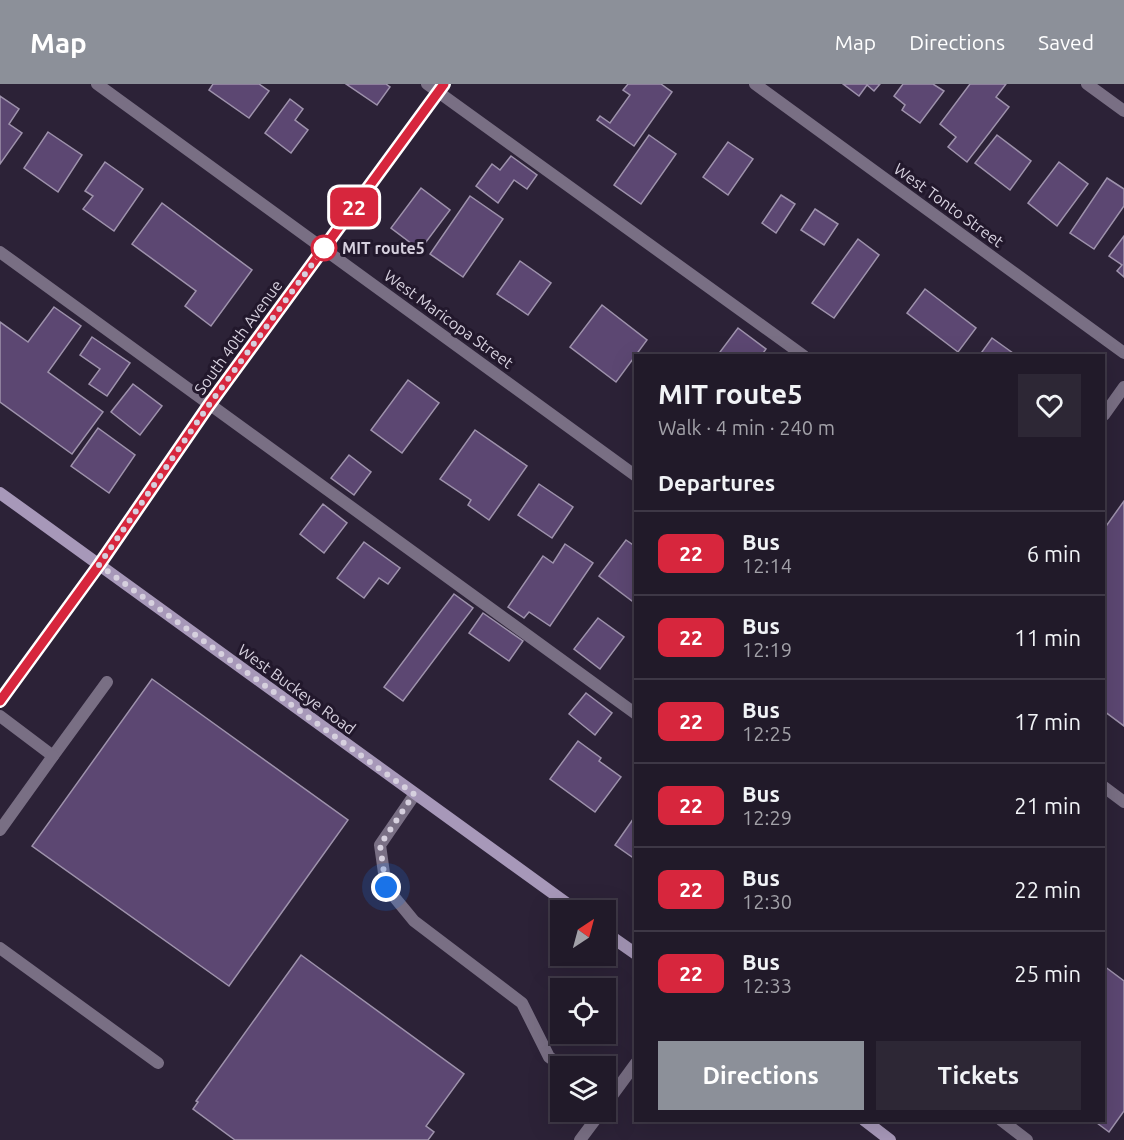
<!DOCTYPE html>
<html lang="en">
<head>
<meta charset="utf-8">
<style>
  body { margin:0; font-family:Ubuntu,sans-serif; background:#2d2735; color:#f1f3f6; height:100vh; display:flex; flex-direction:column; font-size:22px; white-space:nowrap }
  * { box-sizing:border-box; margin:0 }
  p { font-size:20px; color:#a2a1a8 }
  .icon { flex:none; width:33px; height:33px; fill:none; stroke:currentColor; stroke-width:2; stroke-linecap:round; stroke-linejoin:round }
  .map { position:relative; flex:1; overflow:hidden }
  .drawer { position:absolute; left:634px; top:270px; width:471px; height:768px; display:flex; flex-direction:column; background:#211a29; border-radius:0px; box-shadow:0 6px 24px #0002,0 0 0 2px #3e3846 }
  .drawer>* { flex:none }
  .badge { padding:0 12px; border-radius:9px; font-size:21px; line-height:39px }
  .needle { width:39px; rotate:36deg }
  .fabs { position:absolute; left:550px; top:816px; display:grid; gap:12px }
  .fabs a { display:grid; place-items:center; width:66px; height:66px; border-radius:0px; background:#211a29; box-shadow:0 6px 24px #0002,0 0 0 2px #3e3846; font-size:30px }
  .you { position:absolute; width:30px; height:30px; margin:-15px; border:4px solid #fff; border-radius:50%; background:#1a73e8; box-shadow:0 0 0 9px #1a73e833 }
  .map>.badge { position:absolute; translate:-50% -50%; box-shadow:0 0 0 3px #fff }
  h2 { padding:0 24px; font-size:22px; line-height:54px }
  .round { display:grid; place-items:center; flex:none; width:63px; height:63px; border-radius:0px; background:#2d2735 }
  .overview { display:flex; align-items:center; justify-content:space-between; height:102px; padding:0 24px }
  h1 { font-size:28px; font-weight:600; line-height:45px }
  .primary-button { display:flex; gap:12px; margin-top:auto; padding:12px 24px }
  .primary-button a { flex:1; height:69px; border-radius:0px; background:#8c9099; color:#fff; font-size:24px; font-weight:600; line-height:69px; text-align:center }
  .primary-button a+a { background:#2d2735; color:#f1f3f6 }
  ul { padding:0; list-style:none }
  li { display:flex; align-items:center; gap:18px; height:84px; padding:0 24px; border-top:2px solid #3e3846 }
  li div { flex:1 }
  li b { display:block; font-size:22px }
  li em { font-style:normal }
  li .badge { min-width:66px; font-weight:700; text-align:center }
  header { display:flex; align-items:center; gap:36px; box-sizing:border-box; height:84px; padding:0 30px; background:#8c9099; color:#fff }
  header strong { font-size:28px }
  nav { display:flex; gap:33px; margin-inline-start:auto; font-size:21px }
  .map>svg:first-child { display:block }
</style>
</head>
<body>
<header>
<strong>Map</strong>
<nav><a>Map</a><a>Directions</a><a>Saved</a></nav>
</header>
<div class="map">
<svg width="1124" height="1056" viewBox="0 0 1124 1056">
  <rect width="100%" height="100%" fill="#2c2237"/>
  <g fill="#5c4772" stroke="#9e92ac" stroke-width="1.5">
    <path d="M213,0H259L269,7L249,34L209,6Z"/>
    <path d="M346,0H386L390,3L377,21Z"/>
    <path d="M628,0H661L672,8L634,62L597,36L600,32L610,39L630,11L623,6Z"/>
    <path d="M843,0H880L874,7L867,1L859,12Z"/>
    <path d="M903,0H933L944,7L920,39L902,26L905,21L894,12Z"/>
    <path d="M970,0H1006L996,13L1009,23L967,78L948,63L956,53L940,40Z"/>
    <path d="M0,12L19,25L9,40L22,49L0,80Z"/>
    <path d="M290,15L303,25L295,36L308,46L291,69L265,49Z"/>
    <path d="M48,48L82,71L58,108L24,84Z"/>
    <path d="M649,51L676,70L641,120L614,101Z"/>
    <path d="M997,51L1031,77L1010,106L975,79Z"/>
    <path d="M728,58L753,75L728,111L703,93Z"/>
    <path d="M511,72L537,91L527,105L514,96L498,119L476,102L492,80L500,86Z"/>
    <path d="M105,78L143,105L114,147L83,125L93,112L85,107Z"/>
    <path d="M1059,78L1088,100L1057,142L1028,119Z"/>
    <path d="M1107,94L1124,105V122L1094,165L1070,149Z"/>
    <path d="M421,104L450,126L420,166L391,144Z"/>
    <path d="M781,111L795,120L776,149L762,139Z"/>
    <path d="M470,112L503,135L463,193L430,170Z"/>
    <path d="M162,119L252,186L211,242L185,222L196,207L132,160Z"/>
    <path d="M815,125L838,140L824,161L801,146Z"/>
    <path d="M1124,152V193L1117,187L1122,181L1109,172Z"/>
    <path d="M858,155L879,171L834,234L812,219Z"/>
    <path d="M520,177L551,199L528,231L497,210Z"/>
    <path d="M925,205L976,244L958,268L907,229Z"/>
    <path d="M602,221L647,256L616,298L570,263Z"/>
    <path d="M54,223L81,242L48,288L103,328L72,370L0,318V238L28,258Z"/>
    <path d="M738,244L766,265L761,272H726L720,268Z"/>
    <path d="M92,253L130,279L107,312L89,300L100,285L80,271Z"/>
    <path d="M992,254L1017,272H979Z"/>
    <path d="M408,296L439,319L402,369L371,346Z"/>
    <path d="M133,300L162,322L140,351L111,328Z"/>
    <path d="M98,344L135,371L109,409L71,382Z"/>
    <path d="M475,346L527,382L489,436L468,421L471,416L440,395Z"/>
    <path d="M349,371L371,388L354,411L331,394Z"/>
    <path d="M539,400L573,423L552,454L518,431Z"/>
    <path d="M1124,417V642L1104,627V445Z"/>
    <path d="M323,420L347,439L324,469L300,450Z"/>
    <path d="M626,456L636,463V520L599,492Z"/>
    <path d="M364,458L400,484L388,500L379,494L364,514L337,494Z"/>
    <path d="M565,460L593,479L550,542L529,528L524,534L508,523L543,472L553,479Z"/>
    <path d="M454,510L473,524L403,617L384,603Z"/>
    <path d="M483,529L523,557L509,577L469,549Z"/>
    <path d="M598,534L624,553L600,585L574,565Z"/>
    <path d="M152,595L348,736L229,902L32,762Z"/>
    <path d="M586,609L612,629L595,651L569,630Z"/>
    <path d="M578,657L601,674L599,677L621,693L595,728L550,695Z"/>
    <path d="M636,731V767L632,773L615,761Z"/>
    <path d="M301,871L464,990L426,1042L434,1048L428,1056H235L193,1025L198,1018L196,1017Z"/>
    <path d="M1104,882L1124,897V1027L1109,1048L1093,1036H1104Z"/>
  </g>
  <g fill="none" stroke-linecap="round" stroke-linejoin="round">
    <g stroke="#796f84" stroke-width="12">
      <path d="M427,0L804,272"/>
      <path d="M1087,0L1124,27"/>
      <path d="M0,168L636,630"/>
      <path d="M0,632L53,672L107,598"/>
      <path d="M1104,703L1124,718"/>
      <path d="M415,710L380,761L386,803L414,837L522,919L549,973L562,982"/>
      <path d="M0,746L53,672"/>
      <path d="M0,864L158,979"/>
      <path d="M1001,1036L1027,1056"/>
    </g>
    <g stroke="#796f84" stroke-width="12">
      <path d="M97,0L636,392"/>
      <path d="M755,0L1124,269"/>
      <path d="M0,617L99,481L209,321L444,0"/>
      <path d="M606,1020L636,979"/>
      <path d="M580,1056L601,1028"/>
    </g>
    <path stroke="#796f84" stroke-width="12" d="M1104,331L1124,303"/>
    <g stroke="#a798b9" stroke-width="12">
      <path d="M0,409L576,826"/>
      <path d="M606,849L636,870"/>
      <path d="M864,1036L890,1056"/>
    </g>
  </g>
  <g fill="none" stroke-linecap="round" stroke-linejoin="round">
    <defs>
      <path id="line" d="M0,617L99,481L209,321L444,0"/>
    </defs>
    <use href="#line" stroke="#fff" stroke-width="14"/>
    <use href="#line" stroke="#d7263d" stroke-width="9"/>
    <path stroke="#d6d0de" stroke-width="6" stroke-dasharray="0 10.8" d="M324,164L209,321L99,481L414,710L380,761L386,803"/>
  </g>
  <circle fill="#fff" stroke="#d7263d" stroke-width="3" cx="324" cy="164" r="12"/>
  <g text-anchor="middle" stroke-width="6" stroke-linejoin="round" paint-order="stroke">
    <g font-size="16" fill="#d6d0de" stroke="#22182c">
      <text transform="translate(949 121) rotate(36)" y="6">West Tonto Street</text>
      <text transform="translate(449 235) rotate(36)" y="6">West Maricopa Street</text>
      <text transform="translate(238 253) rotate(-54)" y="6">South 40th Avenue</text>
      <text transform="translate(297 605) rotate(36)" y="6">West Buckeye Road</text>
    </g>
    <g font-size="16" font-weight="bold" fill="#d6d0de" stroke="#22182c" text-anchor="start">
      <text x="342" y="170">MIT route5</text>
    </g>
  </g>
</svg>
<div class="fabs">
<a><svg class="needle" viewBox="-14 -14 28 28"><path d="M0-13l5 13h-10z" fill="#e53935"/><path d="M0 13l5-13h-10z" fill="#a2a1a8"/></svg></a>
<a><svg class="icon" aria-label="locate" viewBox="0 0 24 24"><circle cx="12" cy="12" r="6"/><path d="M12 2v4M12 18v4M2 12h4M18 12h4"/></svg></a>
<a><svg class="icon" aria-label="layers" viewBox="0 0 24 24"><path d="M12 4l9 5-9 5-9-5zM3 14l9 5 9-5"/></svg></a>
</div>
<div class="you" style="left:386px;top:803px"></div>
<b class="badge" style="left:354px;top:123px;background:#d7263d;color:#fff">22</b>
<section class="drawer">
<div class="overview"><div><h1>MIT route5</h1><p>Walk · 4 min · 240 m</p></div><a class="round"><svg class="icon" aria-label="heart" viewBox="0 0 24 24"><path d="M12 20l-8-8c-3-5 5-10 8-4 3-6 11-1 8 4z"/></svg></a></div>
<h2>Departures</h2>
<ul>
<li><span class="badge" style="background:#d7263d;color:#fff">22</span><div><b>Bus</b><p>12:14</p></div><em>6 min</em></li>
<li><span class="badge" style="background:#d7263d;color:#fff">22</span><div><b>Bus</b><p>12:19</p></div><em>11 min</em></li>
<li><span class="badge" style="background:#d7263d;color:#fff">22</span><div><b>Bus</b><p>12:25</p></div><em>17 min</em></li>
<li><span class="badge" style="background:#d7263d;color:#fff">22</span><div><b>Bus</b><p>12:29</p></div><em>21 min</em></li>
<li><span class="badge" style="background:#d7263d;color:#fff">22</span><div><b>Bus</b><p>12:30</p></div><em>22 min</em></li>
<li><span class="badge" style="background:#d7263d;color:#fff">22</span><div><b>Bus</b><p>12:33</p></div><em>25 min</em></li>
</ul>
<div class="primary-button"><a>Directions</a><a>Tickets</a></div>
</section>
</div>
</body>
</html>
